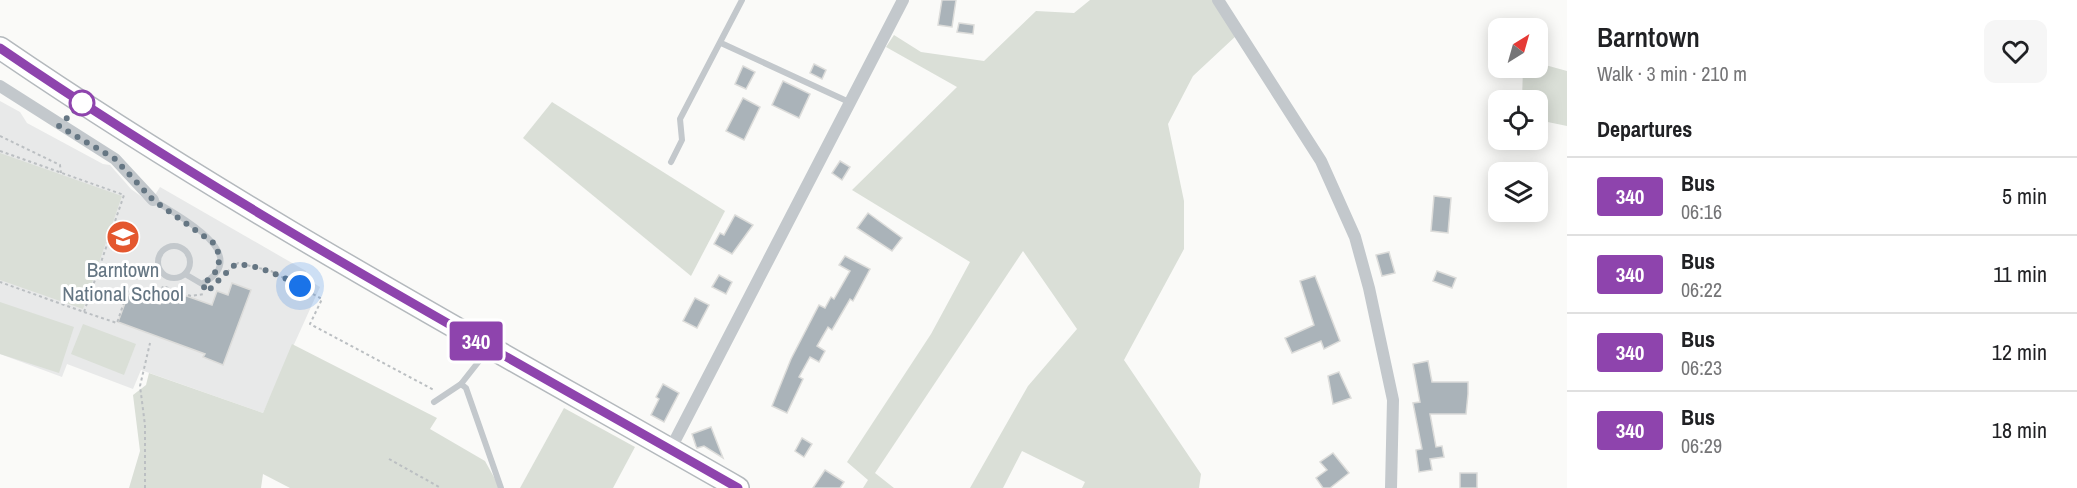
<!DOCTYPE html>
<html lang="en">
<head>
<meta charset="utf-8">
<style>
  body { margin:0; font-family:"Archivo Narrow",sans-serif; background:#f6f6f6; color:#202124; height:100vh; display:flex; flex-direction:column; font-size:22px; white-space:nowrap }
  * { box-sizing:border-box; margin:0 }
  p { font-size:20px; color:#757577 }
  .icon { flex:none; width:33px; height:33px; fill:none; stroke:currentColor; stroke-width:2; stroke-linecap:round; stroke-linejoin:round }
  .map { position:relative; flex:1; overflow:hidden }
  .details { display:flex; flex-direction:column; background:#fff; width:510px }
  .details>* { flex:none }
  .badge { padding:0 12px; border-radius:4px; font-size:21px; line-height:39px }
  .needle { width:39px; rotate:37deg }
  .buttons { position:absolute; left:1488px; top:18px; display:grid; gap:12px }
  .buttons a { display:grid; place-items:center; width:60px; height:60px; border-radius:12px; background:#fff; box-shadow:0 3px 15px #0003; font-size:30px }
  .you { position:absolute; width:30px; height:30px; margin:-15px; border:4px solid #fff; border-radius:50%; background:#1a73e8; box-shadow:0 0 0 9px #1a73e833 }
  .map>.badge { position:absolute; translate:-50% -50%; box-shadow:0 0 0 3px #fff }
  h2 { padding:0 30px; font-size:22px; line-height:54px }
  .round { display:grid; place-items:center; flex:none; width:63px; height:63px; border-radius:12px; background:#f6f6f6 }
  .head { display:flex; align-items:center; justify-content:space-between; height:102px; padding:0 30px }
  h1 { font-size:28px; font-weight:600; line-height:45px }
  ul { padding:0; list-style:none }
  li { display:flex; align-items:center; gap:18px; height:78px; padding:0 30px; border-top:2px solid #e0e0e0 }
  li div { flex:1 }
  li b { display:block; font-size:22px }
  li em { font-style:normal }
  li .badge { min-width:66px; font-weight:700; text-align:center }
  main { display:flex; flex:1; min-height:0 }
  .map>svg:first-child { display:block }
</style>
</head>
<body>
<main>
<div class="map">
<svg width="1567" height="488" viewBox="0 0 1567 488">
  <rect width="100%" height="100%" fill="#fafaf8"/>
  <path fill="#e8e9e9" d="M0,101L20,112L27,123L103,164L110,165L131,189L150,203L160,187L306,271L304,277L320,287L263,413L141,370L133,389L67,364L62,377L0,354Z"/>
  <g fill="#dadfd7">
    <path d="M1090,0H1213L1237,35L1193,76L1168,124L1184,201V249L1124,360L1201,474L1199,488H1082L1085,482L1022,451L1003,488H970L1028,386L1077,329L1023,251L875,473L894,488H863L868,480L847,462L931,334L970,262L852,190L957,87L886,47L894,35L921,52L984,61L1036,11L1074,13Z"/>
    <path d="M1538,63L1567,71V126L1538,120V100H1522L1523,68H1538Z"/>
    <path d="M552,102L725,211L691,276L523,138Z"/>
    <path d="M0,153L122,196L83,309L0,280Z"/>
    <path d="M0,302L74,327L59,373L0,354Z"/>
    <path d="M83,324L136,344L124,375L71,354Z"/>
    <path d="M292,344L437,418L430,429L485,461L500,488H290L263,474L261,488H129L140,451L133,395L146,385L149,373L263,413Z"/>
    <path d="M564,408L635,447L613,488H520Z"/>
  </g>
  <g fill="#aab3b9" stroke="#dcdcda" stroke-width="1.5">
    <path d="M942,0H956L952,27L938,25Z"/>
    <path d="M959,23L974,25L973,34L957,32Z"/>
    <path d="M814,64L826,70L822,79L810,73Z"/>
    <path d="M743,66L755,72L746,89L735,84Z"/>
    <path d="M783,81L810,94L799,118L772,105Z"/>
    <path d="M743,98L760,107L744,140L726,131Z"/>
    <path d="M840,161L850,167L842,180L832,173Z"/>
    <path d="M1434,196L1451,198L1448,233L1431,231Z"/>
    <path d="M868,213L902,238L892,251L857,228Z"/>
    <path d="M735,215L753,225L732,254L714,244L720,233L724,235Z"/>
    <path d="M1389,252L1395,273L1382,276L1376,255Z"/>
    <path d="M845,256L870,269L853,301L850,299L832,330L828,327L817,346L825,351L819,362L810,357L799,377L803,379L787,413L772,406L791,359L819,305L825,308L831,297L834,299L850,271L839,265Z"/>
    <path d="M1437,271L1456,278L1452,288L1433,281Z"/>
    <path d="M719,275L732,282L726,294L712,287Z"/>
    <path d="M1315,276L1340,341L1324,349L1321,341L1292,353L1285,338L1314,325L1300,281Z"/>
    <path d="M232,283L251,290L223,365L203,357L205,354L118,322L128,295L160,304L164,292L177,297L178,293L212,305L217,291L228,295Z"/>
    <path d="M695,298L709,305L697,328L683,321Z"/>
    <path d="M1428,361L1432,382H1468V394L1466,414H1430L1436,447L1442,446L1444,457L1430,459L1432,470L1419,472L1416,450L1422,449L1413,403L1420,402L1413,364Z"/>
    <path d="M1339,372L1351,398L1333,404L1328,376Z"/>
    <path d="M663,384L679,393L664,422L651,415L659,399L656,397Z"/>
    <path d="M711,427L723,458L704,446L697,448L696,446L692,434Z"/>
    <path d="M802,438L812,444L804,457L795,451Z"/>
    <path d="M1333,453L1349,473L1330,488H1323L1316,478L1327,470L1320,462Z"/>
    <path d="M825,470L844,482L840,488H813Z"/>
    <rect x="1460" y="473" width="17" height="15"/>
  </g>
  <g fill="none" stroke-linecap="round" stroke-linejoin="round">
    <defs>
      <path id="highway" d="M0,48C237,210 490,346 738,488"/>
    </defs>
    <use href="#highway" stroke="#b4b9bd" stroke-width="24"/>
    <g stroke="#bbbfc2" stroke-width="2" stroke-dasharray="3 3" stroke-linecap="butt">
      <path d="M0,136L60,165L61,173"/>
      <path d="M0,151L124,195L84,312L0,282"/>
      <path d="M227,272L238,263L271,271L322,299L310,324L434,390"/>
      <path d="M84,312L117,323L128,290L158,301L163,286L191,296L204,294"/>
      <path d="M389,459L441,488"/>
      <path d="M145,488V425L140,386L150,343"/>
    </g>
    <g stroke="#c3c8cc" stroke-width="6">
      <path d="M721,43L849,102"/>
      <path d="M671,162L682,140L680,119L742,0"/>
      <path d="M153,200C177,215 256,255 202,284L185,274"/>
      <circle cx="174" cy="262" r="16"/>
      <path d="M487,351L461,384L466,388L501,488"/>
      <path d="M434,402L461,384"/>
    </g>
    <g stroke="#c3c8cc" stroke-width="12">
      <path d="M1218,0L1321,161L1355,237L1369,288L1393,400L1391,488"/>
      <path d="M0,86L115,159L153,200"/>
      <path d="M670,450L903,0"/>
    </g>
    <use href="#highway" stroke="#fff" stroke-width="21"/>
  </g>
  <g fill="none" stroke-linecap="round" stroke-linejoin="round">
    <defs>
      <path id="line" d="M0,48C237,210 489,346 738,488"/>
    </defs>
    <use href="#line" stroke="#fff" stroke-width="14"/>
    <use href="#line" stroke="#8e44ad" stroke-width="9"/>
    <path stroke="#657683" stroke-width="6" stroke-dasharray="0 10.8" d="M82,103L59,126L115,159L153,200L215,244C223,261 219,274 202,284L207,292L233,266C248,260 286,278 300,286"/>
  </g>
  <defs>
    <symbol id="school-disc" viewBox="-11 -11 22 22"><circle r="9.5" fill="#e4572e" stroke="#fff"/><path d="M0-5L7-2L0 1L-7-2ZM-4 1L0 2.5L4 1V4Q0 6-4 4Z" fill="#fff"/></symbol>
  </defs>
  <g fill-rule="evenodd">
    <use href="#school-disc" x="104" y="218" width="38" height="38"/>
  </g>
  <circle fill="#fff" stroke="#8e44ad" stroke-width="3" cx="82" cy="103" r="12"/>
  <g text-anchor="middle" stroke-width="6" stroke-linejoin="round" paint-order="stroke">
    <g font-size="21" fill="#657683" stroke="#fff">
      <text x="123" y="277">Barntown<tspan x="123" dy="24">National School</tspan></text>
    </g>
  </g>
</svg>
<div class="buttons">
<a><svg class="needle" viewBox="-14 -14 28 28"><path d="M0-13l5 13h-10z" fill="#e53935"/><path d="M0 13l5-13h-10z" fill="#757577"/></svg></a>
<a><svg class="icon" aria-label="locate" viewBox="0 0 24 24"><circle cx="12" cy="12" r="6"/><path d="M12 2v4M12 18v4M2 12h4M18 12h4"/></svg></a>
<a><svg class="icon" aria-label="layers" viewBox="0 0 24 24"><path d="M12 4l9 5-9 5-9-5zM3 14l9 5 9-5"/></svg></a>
</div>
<div class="you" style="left:300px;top:286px"></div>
<b class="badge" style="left:476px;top:341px;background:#8e44ad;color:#fff">340</b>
</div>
<section class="details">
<div class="head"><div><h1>Barntown</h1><p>Walk · 3 min · 210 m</p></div><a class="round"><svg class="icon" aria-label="heart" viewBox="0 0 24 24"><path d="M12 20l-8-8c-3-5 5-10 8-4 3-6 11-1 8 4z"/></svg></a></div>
<h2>Departures</h2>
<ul>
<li><span class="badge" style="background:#8e44ad;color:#fff">340</span><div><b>Bus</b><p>06:16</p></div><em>5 min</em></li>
<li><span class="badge" style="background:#8e44ad;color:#fff">340</span><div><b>Bus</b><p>06:22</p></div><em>11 min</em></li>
<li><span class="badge" style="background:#8e44ad;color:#fff">340</span><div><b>Bus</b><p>06:23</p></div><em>12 min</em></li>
<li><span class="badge" style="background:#8e44ad;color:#fff">340</span><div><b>Bus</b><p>06:29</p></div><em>18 min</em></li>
</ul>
</section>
</main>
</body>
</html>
